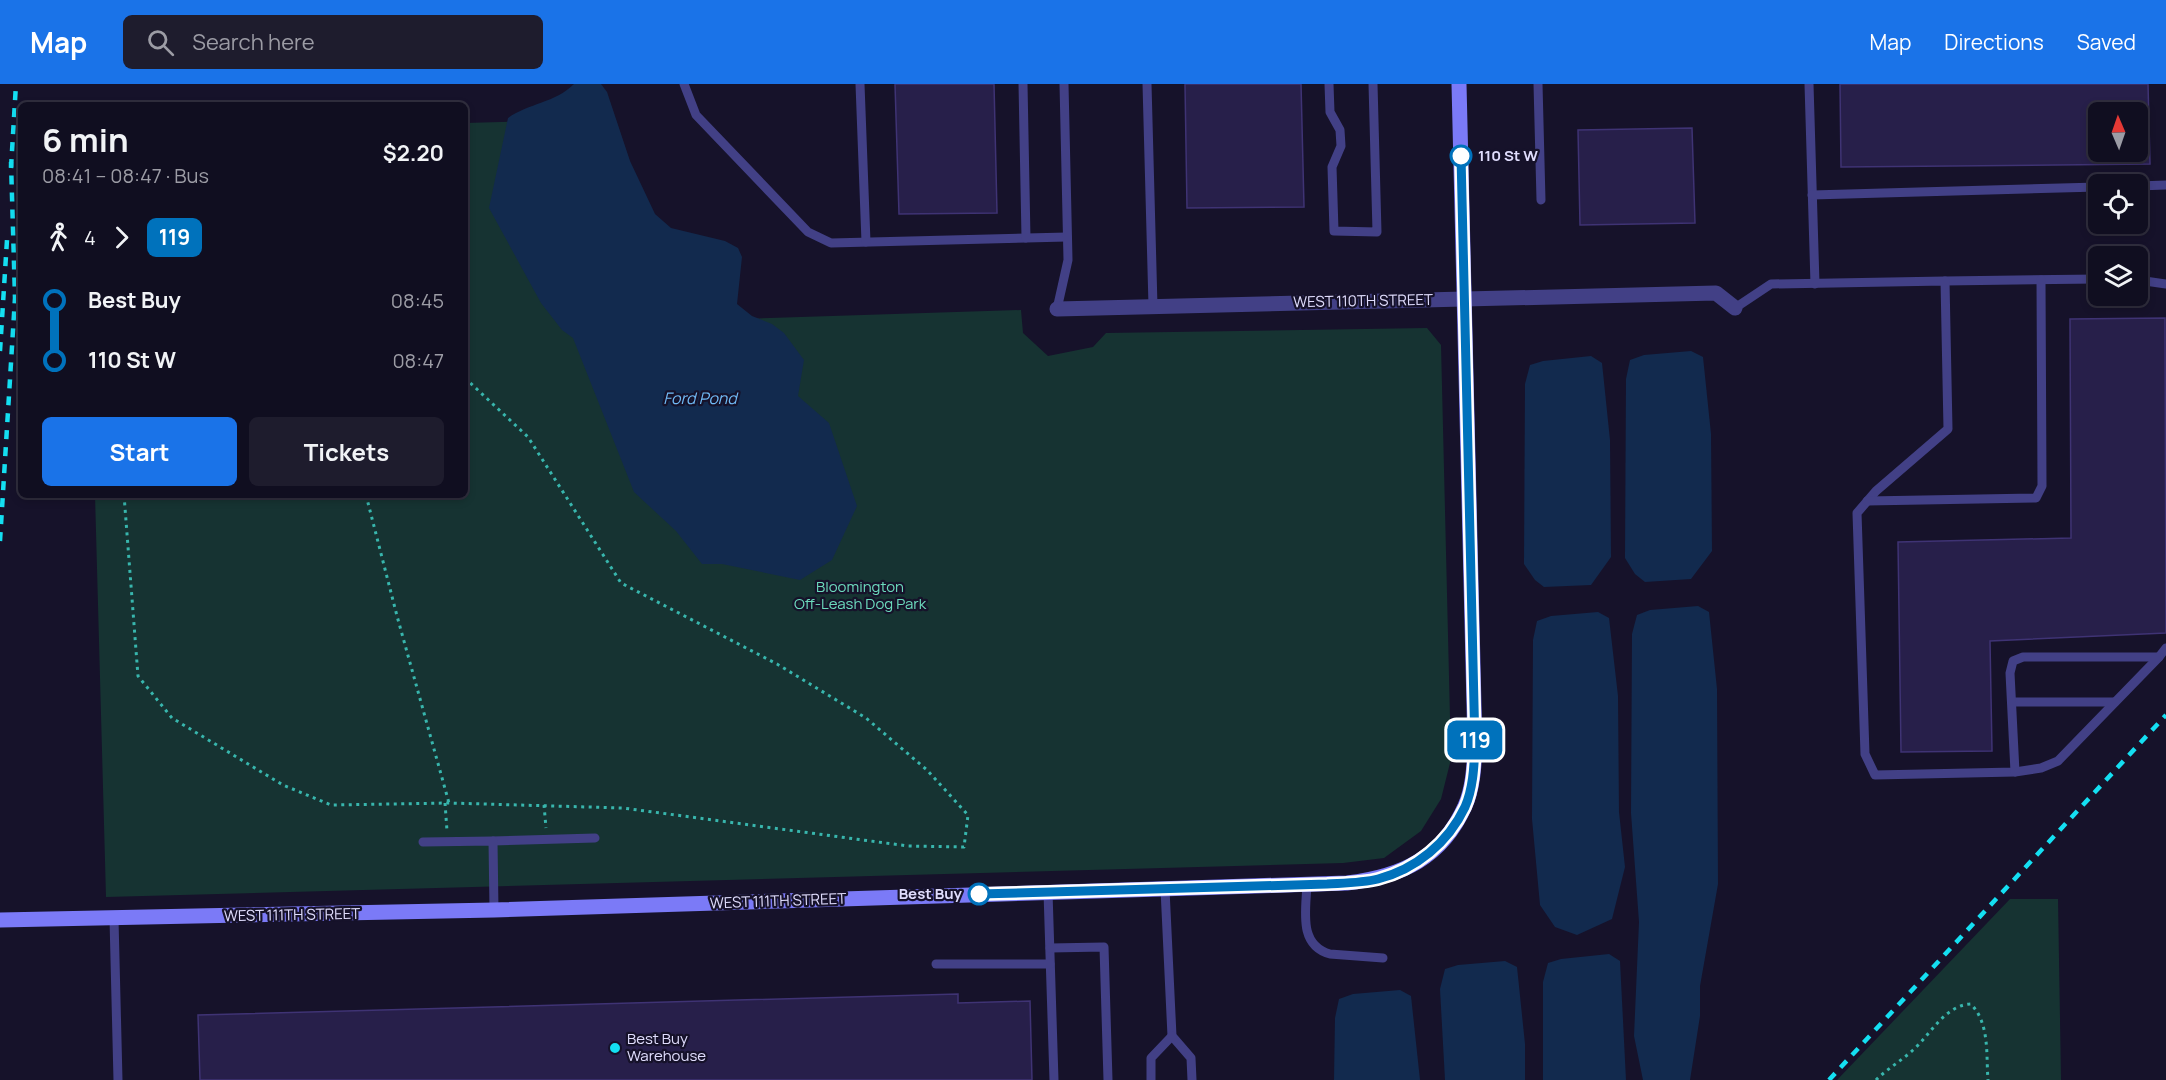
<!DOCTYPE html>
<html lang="en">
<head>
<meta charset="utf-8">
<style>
  body { margin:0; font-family:Manrope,sans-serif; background:#1e1c2d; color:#f1f3f6; height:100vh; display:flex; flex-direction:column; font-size:22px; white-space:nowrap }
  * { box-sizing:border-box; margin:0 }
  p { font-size:20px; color:#9c9ca5 }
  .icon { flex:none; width:33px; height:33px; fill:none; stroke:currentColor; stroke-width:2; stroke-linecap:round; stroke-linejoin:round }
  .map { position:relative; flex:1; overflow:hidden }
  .drawer { position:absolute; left:18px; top:18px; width:450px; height:396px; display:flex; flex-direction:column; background:#100e20; border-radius:9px; box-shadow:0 3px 9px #0003,0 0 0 2px #302e3e }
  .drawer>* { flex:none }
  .badge { padding:0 12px; border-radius:9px; font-size:21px; line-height:39px }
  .needle { width:39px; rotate:358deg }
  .fabs { position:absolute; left:2088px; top:18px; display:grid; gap:12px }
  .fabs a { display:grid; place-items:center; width:60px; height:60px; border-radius:9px; background:#100e20; box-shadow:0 3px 9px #0003,0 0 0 2px #302e3e; font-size:30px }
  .map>.badge { position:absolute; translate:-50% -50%; box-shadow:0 0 0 3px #fff }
  .legs { display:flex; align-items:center; gap:9px; height:66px; padding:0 24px; font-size:20px }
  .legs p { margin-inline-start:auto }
  .headline { display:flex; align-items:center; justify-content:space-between; height:102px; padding:0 24px }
  h1 { font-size:33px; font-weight:700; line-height:45px }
  .cta { display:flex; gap:12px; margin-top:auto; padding:12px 24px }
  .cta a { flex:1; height:69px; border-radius:9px; background:#1a73e8; color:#fff; font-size:24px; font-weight:700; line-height:69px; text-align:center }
  .cta a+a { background:#1e1c2d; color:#f1f3f6 }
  ul { padding:0 24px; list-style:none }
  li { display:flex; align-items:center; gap:21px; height:60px; font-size:22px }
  li i { display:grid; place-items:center; width:9px; height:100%; margin:0 8px; background:currentColor }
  li i::after { content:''; width:15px; height:15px; margin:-8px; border:4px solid; border-radius:50%; background:#100e20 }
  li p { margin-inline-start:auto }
  li:first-child i { background:linear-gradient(#0000 50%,currentColor 0) }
  li:last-child i { background:linear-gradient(currentColor 50%,#0000 0) }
  header { display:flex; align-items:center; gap:36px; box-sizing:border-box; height:84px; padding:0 30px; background:#1a73e8; color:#fff }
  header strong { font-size:28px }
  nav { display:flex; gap:33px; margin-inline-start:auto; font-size:21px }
  .search { width:420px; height:54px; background:#1e1c2d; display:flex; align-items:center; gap:15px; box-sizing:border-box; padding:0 21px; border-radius:9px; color:#9c9ca5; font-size:22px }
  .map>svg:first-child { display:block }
</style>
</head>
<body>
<header>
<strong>Map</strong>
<div class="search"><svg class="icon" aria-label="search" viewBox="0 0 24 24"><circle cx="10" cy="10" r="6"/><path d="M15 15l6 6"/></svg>Search here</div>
<nav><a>Map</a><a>Directions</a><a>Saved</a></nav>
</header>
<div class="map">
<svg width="2166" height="996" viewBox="0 0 2166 996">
  <rect width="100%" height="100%" fill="#16122a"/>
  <g fill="#163332">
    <path d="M570,36L579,240L1021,226L1023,249L1048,272L1093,263L1106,249L1427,244L1441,261L1451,675L1441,715L1421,747L1384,774L1343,779L106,813L95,411H465V39Z"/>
    <path d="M2010,815H2058L2061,996H1837Z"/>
  </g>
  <g fill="#122a4e">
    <path d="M574,0H601L607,8L630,77L655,130L671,144L725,157L738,164L742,173L737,220L752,232L772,240L784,249L804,276L798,312L829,339L857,422L832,476L800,496L722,480H702L676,447L634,408L573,254L562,246L541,219L489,124L508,34C529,19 555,19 574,0Z"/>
    <path d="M1691,267L1703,273L1711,350L1712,467L1691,495L1645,498L1635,490L1625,474L1626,295L1630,276L1644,271Z"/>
    <path d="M1591,272L1602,279L1610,356L1611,473L1591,501L1544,503L1535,496L1524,480L1525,300L1530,281L1543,277Z"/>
    <path d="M1698,522L1709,528L1717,605L1718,800L1700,902V932L1690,996H1643L1634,952L1639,838L1631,729L1632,550L1637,531L1650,526Z"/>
    <path d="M1598,528L1609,534L1618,612L1619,728L1625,783L1612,835L1577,851L1555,843L1540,821L1532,735L1533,556L1537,537L1551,532Z"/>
    <path d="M1609,870L1620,877L1626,996H1543V898L1548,879L1561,875Z"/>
    <path d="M1505,877L1517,883L1525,960V996H1445L1440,905L1445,885L1458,881Z"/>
    <path d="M1400,906L1411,912L1420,996H1334L1335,934L1339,915L1353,910Z"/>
  </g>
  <g fill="#271f4a" stroke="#3f3374" stroke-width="1.5" fill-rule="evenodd">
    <path d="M895,0H994L997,129L899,130Z"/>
    <path d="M1185,0H1301L1304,123L1187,124Z"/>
    <path d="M1840,0H2148L2150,80L1841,83ZM2098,28H2138V68H2098Z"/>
    <path d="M1692,44L1695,139L1580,141L1578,46Z"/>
    <path d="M2165,234L2166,549L1990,557L1992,667L1901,668L1898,458L2071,454L2070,235Z"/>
    <path d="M958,910V919L1030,917L1032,996H200L198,931Z"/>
  </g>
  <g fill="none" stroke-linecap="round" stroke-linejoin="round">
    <g stroke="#38b6ad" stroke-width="3" stroke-dasharray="3 4.5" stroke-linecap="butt">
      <path d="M124,411L138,592L172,634L283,701L331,721L449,719L623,724L908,762L964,763L968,731L927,686L866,634L777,580L621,499L528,353L465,294"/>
      <path d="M366,411L397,532L449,719"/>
      <path d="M445,719L447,747"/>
      <path d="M544,721L546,744"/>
      <path d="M1876,996C1887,985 1901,977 1913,966C1931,950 1945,921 1971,920C1990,940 1986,971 1988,996"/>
    </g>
    <g stroke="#424086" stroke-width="9">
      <path d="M684,0L696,31L808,148L831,159L1067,153"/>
      <path d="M860,0L866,158"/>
      <path d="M1023,0L1026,154"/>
      <path d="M1147,0L1153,222"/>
      <path d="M1329,0L1330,28L1340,46L1341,62L1332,83L1334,147L1377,148L1373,0"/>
      <path d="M1538,0L1541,116"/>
      <path d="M1809,0L1815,200"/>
      <path d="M2138,102L2166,101"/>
      <path d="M1812,111L2098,103"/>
      <path d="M2138,196L2166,200"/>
      <path d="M1945,197L2098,195"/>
      <path d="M1735,224L1771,200L1945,197L1948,345L1876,407L1857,429L1865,670L1875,691L2015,688L2041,684L2058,677L2159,573L2166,564"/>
      <path d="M1057,225L1068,176L1064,0"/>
      <path d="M1867,417L2036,414L2042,402L2041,196"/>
      <path d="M2012,618H2115"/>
      <path d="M2015,688L2010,589L2013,577L2023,573H2159"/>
      <path d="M493,757L595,754"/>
      <path d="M423,758L493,757L494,826"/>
      <path d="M1307,800C1306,826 1298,861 1330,870L1383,874"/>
      <path d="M1165,805L1172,952L1191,974L1192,996"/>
      <path d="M1048,808L1054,996"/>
      <path d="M114,835L118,996"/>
      <path d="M1050,864L1104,863L1108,996"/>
      <path d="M936,880H1050"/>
      <path d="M1151,996V974L1172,952"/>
    </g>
    <path stroke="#424086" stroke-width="15" d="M1057,225L1716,209L1735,224"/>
    <path stroke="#7b7af7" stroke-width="15" d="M0,836L494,826L1347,799C1401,793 1442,774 1465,722C1473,704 1474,683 1475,663L1459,0"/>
    <g stroke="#14dff2" stroke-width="4.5" stroke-dasharray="9 8" stroke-linecap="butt">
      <path d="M11,84L16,0"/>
      <path d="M0,267L7,156"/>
      <path d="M0,457L15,214L11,78"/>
      <path d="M1829,996L2166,631"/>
    </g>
  </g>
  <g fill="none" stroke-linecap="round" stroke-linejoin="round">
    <defs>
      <path id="line-1" d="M979,810L1327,800C1344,799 1362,799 1378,795C1416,785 1448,759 1465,723C1473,705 1474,683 1475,663L1461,72"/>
    </defs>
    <use href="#line-1" stroke="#fff" stroke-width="14"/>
    <use href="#line-1" stroke="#0072bc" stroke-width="9"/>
  </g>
  <g fill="#fff" stroke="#0072bc" stroke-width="3">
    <circle cx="1461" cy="72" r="10"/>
    <circle cx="979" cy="810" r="10"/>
  </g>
  <circle fill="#14dff2" stroke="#16122a" stroke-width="2" cx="615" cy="964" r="6"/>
  <g text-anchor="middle" stroke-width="4.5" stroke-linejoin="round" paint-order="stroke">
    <g font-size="15" font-weight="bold" fill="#e0ddfd" stroke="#16122a" text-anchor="start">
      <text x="1478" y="77">110 St W</text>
      <text x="962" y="815" text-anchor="end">Best Buy</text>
    </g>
    <g font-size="15" fill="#e0ddfd" stroke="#16122a">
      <text transform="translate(1363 217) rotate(-1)" y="5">WEST 110TH STREET</text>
      <text transform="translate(778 817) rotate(-2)" y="5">WEST 111TH STREET</text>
      <text transform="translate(292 831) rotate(-1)" y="5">WEST 111TH STREET</text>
    </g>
    <g font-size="15" fill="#6cdbbd" stroke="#16122a">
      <text x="860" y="508">Bloomington<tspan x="860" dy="17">Off-Leash Dog Park</tspan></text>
    </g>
    <g font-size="15" fill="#e0ddfd" stroke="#16122a" text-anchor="start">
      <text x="627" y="960">Best Buy<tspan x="627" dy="17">Warehouse</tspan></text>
    </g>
    <g font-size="16" font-style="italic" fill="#71bbf7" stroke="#16122a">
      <text x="700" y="320">Ford Pond</text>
    </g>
  </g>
</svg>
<div class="fabs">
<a><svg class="needle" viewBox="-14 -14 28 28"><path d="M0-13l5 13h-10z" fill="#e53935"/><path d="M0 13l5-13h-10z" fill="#9c9ca5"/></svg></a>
<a><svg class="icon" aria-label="locate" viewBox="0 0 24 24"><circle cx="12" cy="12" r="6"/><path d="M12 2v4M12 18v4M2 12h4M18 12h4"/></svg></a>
<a><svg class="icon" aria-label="layers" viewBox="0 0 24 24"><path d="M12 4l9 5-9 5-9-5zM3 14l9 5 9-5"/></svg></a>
</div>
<b class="badge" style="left:1475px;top:656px;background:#0072bc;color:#fff">119</b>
<section class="drawer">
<div class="headline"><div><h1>6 min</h1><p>08:41 – 08:47 · Bus</p></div><b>$2.20</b></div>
<div class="legs"><svg class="icon" aria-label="walk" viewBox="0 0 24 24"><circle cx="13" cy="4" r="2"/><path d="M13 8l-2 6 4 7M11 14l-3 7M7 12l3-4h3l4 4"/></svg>4<svg class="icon" aria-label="forward" viewBox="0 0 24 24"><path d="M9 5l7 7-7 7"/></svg><b class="badge" style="background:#0072bc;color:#fff">119</b></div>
<ul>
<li><i style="color:#0072bc"></i><b>Best Buy</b><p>08:45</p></li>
<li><i style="color:#0072bc"></i><b>110 St W</b><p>08:47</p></li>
</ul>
<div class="cta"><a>Start</a><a>Tickets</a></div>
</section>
</div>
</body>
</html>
